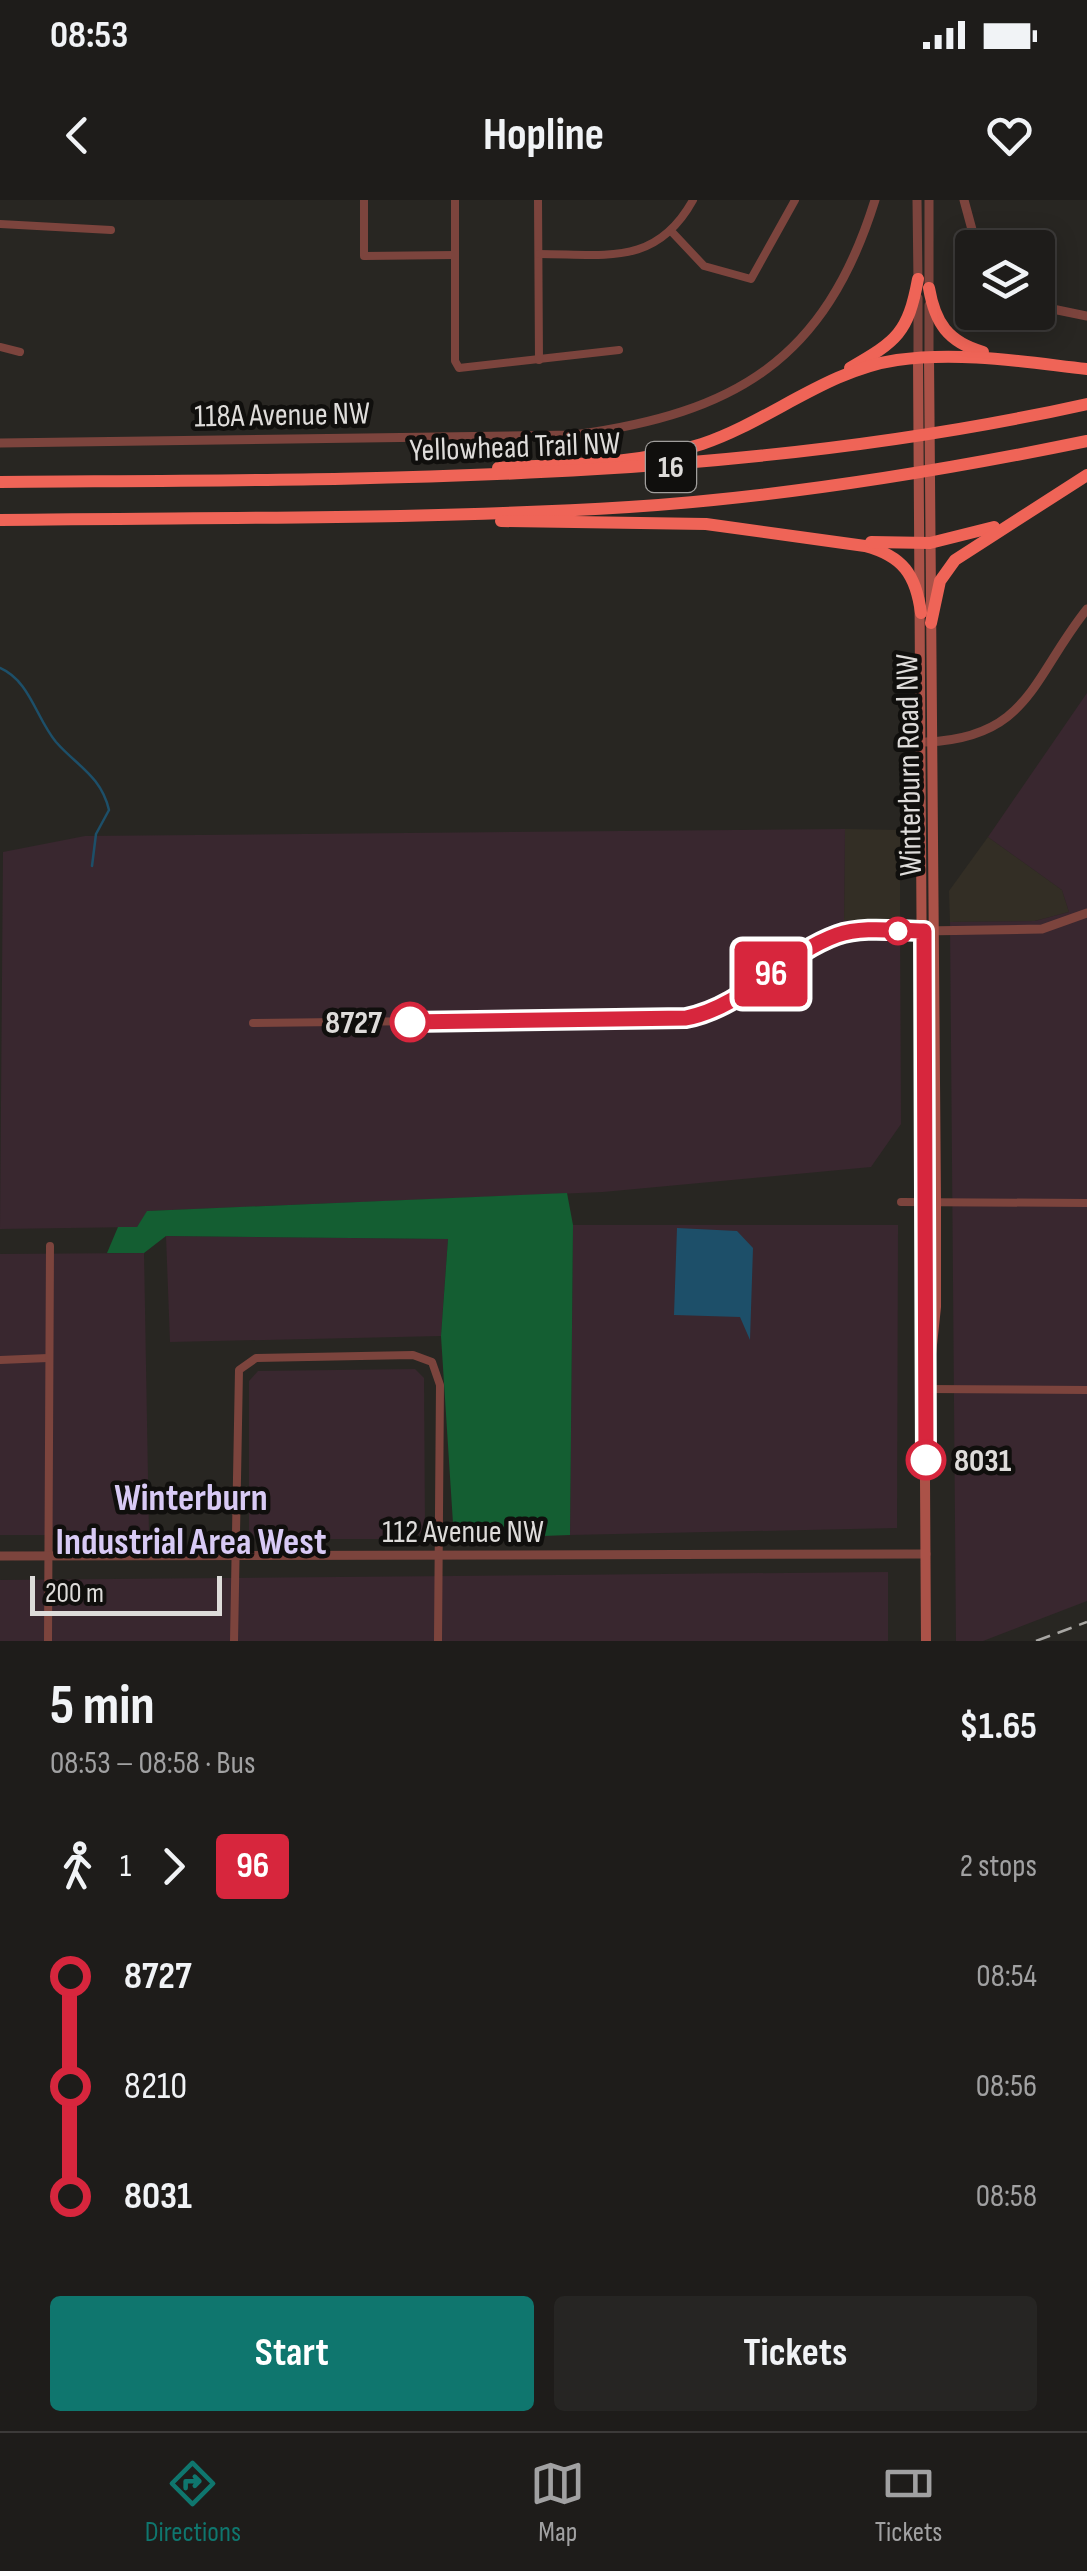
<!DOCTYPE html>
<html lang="en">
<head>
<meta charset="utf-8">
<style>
  body { margin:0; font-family:"Sofia Sans Condensed",sans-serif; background:#262523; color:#f1f3f6; height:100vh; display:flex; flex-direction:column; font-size:38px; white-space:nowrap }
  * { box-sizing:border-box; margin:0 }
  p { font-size:32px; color:#a1a1a2 }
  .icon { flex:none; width:55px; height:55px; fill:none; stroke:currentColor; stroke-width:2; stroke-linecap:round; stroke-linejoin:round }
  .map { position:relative; height:1441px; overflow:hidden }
  .details { display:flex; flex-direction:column; background:#1e1c1a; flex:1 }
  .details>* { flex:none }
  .badge { padding:0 20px; border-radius:8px; font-size:35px; line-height:65px }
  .fabs { position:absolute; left:955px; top:30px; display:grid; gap:20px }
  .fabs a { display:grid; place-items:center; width:100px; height:100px; border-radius:10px; background:#1e1c1a; box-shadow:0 5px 25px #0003,0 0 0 2px #3c3a39; font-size:50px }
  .scale { position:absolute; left:30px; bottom:25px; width:192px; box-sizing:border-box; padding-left:10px; border:5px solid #dedcda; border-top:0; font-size:28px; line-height:35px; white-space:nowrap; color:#dedcda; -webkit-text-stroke:8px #100f0d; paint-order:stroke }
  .map>.badge { position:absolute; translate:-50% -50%; box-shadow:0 0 0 5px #fff }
  .legs { display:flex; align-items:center; gap:15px; height:110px; padding:0 50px; font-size:32px }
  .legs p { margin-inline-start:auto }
  .head { display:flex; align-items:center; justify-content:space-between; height:170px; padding:0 50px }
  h1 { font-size:55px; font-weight:700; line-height:75px }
  .primary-button { display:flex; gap:20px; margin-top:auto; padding:20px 50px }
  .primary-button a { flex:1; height:115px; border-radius:10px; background:#0f766e; color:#fff; font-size:40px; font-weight:700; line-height:115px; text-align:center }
  .primary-button a+a { background:#262523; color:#f1f3f6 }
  ul { padding:0 50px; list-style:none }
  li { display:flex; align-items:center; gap:35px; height:110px; font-size:38px }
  li i { display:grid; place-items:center; width:15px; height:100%; margin:0 12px; background:currentColor }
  li i::after { content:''; width:25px; height:25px; margin:-12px; border:8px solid; border-radius:50%; background:#1e1c1a }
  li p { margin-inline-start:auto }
  li:first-child i { background:linear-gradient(#0000 50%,currentColor 0) }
  li:last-child i { background:linear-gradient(currentColor 50%,#0000 0) }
  .status { display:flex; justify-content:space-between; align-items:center; height:70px; padding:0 50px; background:#1e1c1a; direction:ltr }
  .status svg { height:28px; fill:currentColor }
  header { display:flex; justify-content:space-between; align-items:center; height:130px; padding:0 50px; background:#1e1c1a; font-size:45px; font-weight:700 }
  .dock { display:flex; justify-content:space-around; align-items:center; height:140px; border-top:2px solid #3c3a39; background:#1e1c1a; font-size:28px; color:#a1a1a2 }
  .dock a { display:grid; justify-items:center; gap:5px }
  .dock .on { color:#0f766e }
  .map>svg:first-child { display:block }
</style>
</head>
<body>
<div class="status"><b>08:53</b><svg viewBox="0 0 49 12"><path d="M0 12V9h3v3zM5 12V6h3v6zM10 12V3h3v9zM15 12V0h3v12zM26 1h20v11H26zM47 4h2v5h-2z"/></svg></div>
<header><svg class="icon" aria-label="back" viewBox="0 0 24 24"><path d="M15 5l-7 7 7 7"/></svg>Hopline<svg class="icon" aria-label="heart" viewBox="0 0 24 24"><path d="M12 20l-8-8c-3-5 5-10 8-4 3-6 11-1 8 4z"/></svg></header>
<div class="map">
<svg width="1087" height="1441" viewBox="0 0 1087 1441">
  <rect width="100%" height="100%" fill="#282622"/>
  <g fill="#332e25">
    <path d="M845,629L900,630V721L844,720Z"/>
    <path d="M988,637L1062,690L1069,712L1035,721L950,722L949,691Z"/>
  </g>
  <g fill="#39272f">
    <path d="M1087,493V1401L983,1441H956L950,722L1035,721L1069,712L1062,690L988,637Z"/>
    <path d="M845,629L844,720L900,721L901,924L871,967L603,992L148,1011L137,1027L0,1029L3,652L85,636Z"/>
    <path d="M573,1025H898L897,1328L570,1335Z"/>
    <path d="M166,1036L448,1039L441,1136L170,1142Z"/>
    <path d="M144,1053L149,1335H0V1054Z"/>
    <path d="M415,1169L424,1178L425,1329L414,1339H257L249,1330V1181L258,1171Z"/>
    <path d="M888,1372V1441H0V1380Z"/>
  </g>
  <path fill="#145e32" d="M567,993L573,1025L570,1335L454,1339L441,1136L448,1039L166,1036L144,1053H107L118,1027H137L147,1011Z"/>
  <path fill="#1d4f69" d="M677,1028L737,1031L753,1048L750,1140L740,1117L674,1115Z"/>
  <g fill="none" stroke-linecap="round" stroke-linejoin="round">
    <path stroke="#1d4f69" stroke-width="2.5" d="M0,468C30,481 36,518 56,542C77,566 101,576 109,610L96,634L92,666"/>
    <g stroke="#7c443d" stroke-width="8">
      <path d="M364,0V56L455,55"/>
      <path d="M455,0V161L459,168L619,150"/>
      <path d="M538,0L539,160"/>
      <path d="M0,24L111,30"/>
      <path d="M672,32L704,66L751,79L795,0"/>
      <path d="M539,54C605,54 656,67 693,0"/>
      <path d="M0,147L20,152"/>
      <path d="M253,823L686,818L726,805L835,736L852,731H923"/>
      <path d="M901,1002L1087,1003"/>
      <path d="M0,1160L48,1158"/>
      <path d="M926,1189L1087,1190"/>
      <path d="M48,1441L50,1046"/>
      <path d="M234,1441L239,1170L256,1158L413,1155L432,1162L440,1185L438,1441"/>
    </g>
    <g stroke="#7c443d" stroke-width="9">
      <path d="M917,0L918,82"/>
      <path d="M964,0L977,48"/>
      <path d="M929,89V0"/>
      <path d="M918,98V158"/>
      <path d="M1038,106L1087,116"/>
      <path d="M929,157V105"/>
      <path d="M0,243L574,235C736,213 825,160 875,0"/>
      <path d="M926,542C1029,538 1032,478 1087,409"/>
      <path d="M923,731L1042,729L1087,713"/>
      <path d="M0,1356L926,1354"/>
    </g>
    <g stroke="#ab5248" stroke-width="10">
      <path d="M929,157L936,1002V1107L931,1154"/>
      <path d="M918,158L926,1441"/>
    </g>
    <g stroke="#ef6457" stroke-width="12">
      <path d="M929,88C935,123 948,142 983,152"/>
      <path d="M850,168C897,141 908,133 918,79"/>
      <path d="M498,268C565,264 637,265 702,244C768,222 827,170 897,160C960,151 1024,162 1087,169"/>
      <path d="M0,282C365,279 729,284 1087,204"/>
      <path d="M0,320C210,317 420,320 629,307C783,297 936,272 1087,241"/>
      <path d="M501,321L706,324L865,346C903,356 916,375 921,413"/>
      <path d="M871,342L930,343L994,327"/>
      <path d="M931,423L940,381L955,360L1087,275"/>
    </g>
    <path stroke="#a8a6a3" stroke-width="2.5" stroke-dasharray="15 8" stroke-linecap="butt" d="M1036,1441L1087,1422"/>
  </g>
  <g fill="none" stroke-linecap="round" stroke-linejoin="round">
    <defs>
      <path id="line-1" d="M410,822L686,818C744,807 782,755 837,735C863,726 896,731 924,731L926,1260"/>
    </defs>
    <use href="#line-1" stroke="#fff" stroke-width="22"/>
    <use href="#line-1" stroke="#d7263d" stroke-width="15"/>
  </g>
  <g fill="#fff" stroke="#d7263d" stroke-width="5">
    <circle cx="898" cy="731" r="12"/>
    <circle cx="410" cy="822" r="18"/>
    <circle cx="926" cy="1260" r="18"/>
  </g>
  <g text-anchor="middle" stroke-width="9" stroke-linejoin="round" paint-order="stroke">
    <rect fill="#100f0d" stroke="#a09e9c" stroke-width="2.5" x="646" y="242" width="50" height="50" rx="8"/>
    <g font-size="30" font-weight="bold" fill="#dedcda">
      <text x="671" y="277">16</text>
    </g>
    <g font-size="32" fill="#dedcda" stroke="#100f0d">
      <text transform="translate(282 214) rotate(-1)" y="11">118A Avenue NW</text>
      <text transform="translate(515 246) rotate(-2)" y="11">Yellowhead Trail NW</text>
      <text transform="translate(908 565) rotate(-91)" y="11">Winterburn Road NW</text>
      <text x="463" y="1342">112 Avenue NW</text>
    </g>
    <g font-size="32" font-weight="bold" fill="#dedcda" stroke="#100f0d" text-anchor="end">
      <text x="382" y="833">8727</text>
      <text x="954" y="1271" text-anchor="start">8031</text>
    </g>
    <g font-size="38" font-weight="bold" fill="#d8caf5" stroke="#100f0d">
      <text x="191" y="1310">Winterburn<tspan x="191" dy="44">Industrial Area West</tspan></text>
    </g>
  </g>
</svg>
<div class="fabs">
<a><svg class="icon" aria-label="layers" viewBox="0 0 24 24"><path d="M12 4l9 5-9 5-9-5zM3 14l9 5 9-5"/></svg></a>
</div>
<div class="scale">200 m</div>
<b class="badge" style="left:771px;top:774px;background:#d7263d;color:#fff">96</b>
</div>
<section class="details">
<div class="head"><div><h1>5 min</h1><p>08:53 – 08:58 · Bus</p></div><b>$1.65</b></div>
<div class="legs"><svg class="icon" aria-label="walk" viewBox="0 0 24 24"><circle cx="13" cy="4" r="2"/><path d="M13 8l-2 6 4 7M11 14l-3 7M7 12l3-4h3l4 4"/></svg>1<svg class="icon" aria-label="forward" viewBox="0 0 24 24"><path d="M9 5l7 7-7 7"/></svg><b class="badge" style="background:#d7263d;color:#fff">96</b><p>2 stops</p></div>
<ul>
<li><i style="color:#d7263d"></i><b>8727</b><p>08:54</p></li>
<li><i style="color:#d7263d"></i><span>8210</span><p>08:56</p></li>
<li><i style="color:#d7263d"></i><b>8031</b><p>08:58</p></li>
</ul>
<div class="primary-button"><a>Start</a><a>Tickets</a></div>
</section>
<nav class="dock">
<a class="on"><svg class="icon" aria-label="directions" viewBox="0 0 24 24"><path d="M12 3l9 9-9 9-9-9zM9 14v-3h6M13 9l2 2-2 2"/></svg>Directions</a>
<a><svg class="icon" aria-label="map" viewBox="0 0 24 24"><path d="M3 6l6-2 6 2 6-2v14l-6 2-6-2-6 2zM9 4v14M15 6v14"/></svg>Map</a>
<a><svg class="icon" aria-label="tickets" viewBox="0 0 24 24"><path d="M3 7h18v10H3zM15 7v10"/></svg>Tickets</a>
</nav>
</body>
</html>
